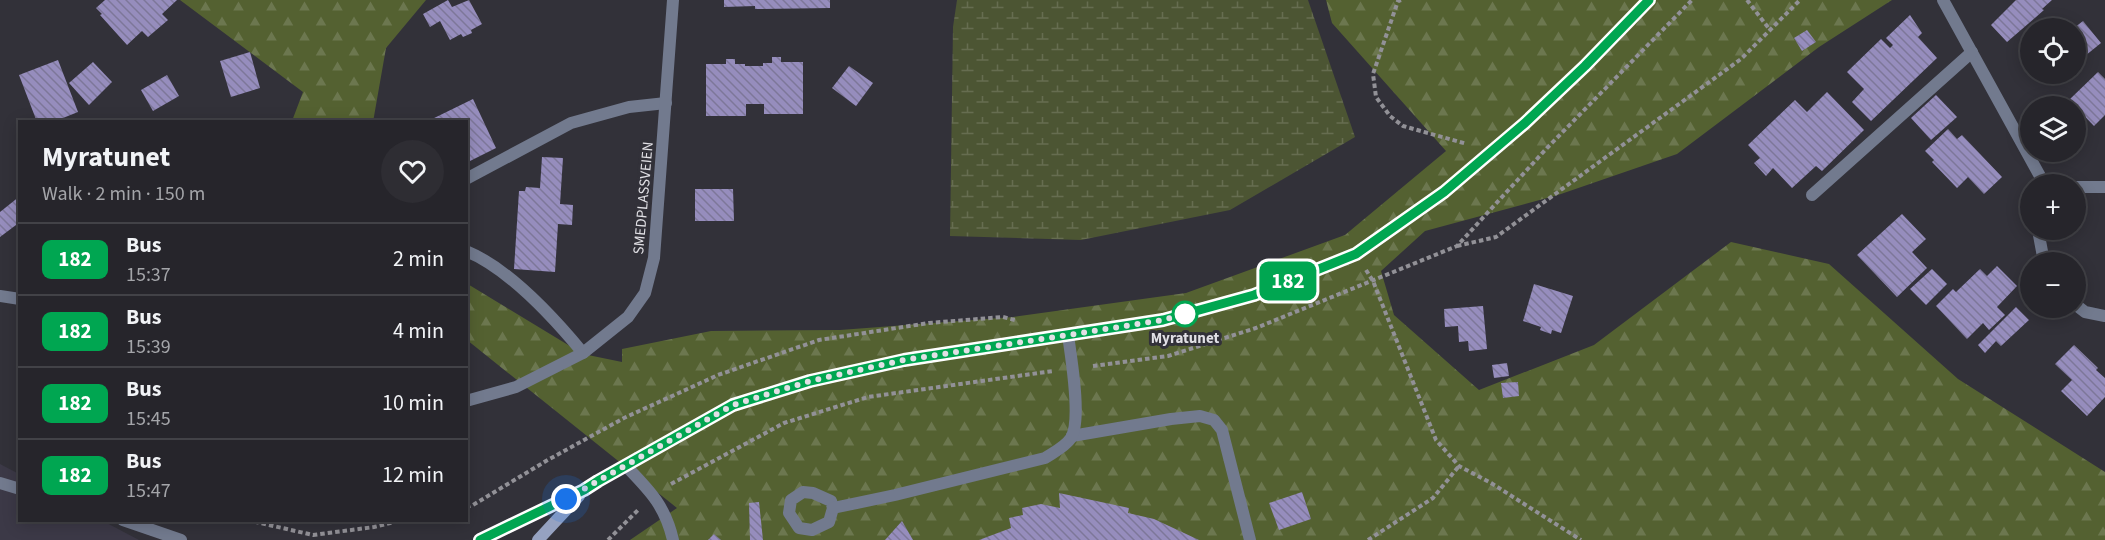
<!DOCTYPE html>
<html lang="en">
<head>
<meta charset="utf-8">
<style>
  body { margin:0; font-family:"Source Sans 3",sans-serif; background:#2e2d33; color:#f1f3f6; height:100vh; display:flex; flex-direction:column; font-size:22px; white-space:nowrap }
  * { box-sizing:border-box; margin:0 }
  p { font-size:20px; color:#a4a5a9 }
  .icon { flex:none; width:33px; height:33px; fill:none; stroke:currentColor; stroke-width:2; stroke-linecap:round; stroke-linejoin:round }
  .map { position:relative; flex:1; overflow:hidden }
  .sheet { position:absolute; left:18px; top:120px; width:450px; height:402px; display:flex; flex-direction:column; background:#26252b; border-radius:0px; box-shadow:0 3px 15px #0003,0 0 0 2px #424247 }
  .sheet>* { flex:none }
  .badge { padding:0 12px; border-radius:9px; font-size:21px; line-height:39px }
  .fabs { position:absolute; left:2020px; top:18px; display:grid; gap:12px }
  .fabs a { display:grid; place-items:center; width:66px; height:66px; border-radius:50%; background:#26252b; box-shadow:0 3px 15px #0003,0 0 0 2px #424247; font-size:30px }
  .you { position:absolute; width:30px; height:30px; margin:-15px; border:4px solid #fff; border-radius:50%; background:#1a73e8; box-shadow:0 0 0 9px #1a73e833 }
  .map>.badge { position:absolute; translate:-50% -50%; box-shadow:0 0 0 3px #fff }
  .round { display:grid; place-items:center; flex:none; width:63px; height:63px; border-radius:32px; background:#2e2d33 }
  .headline { display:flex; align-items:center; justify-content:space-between; height:102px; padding:0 24px }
  h1 { font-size:28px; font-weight:700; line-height:45px }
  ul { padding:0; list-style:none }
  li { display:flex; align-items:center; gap:18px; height:72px; padding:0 24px; border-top:2px solid #424247 }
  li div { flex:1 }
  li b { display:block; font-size:22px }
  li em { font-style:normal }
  li .badge { min-width:66px; font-weight:700; text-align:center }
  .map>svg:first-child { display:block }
</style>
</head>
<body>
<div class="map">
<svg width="2105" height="540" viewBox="0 0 2105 540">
  <defs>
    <pattern id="forest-firs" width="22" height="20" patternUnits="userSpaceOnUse" patternTransform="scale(1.5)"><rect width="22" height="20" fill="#546131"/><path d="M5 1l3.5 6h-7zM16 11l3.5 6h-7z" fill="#6c774f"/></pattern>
    <pattern id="wetland-marsh" width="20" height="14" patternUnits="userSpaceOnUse" patternTransform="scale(1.5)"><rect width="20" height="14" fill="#4c5533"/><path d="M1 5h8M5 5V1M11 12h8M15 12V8" fill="none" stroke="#666d50"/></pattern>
    <pattern id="building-back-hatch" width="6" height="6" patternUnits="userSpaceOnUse" patternTransform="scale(1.5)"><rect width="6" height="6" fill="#968dbd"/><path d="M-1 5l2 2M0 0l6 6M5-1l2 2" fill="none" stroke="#7d7799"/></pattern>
  </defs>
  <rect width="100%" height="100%" fill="#323139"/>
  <path fill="#3c3947" d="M0,464L19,474L20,520L103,521L139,540H0Z"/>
  <g fill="url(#forest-firs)">
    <path d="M180,0H426L386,48L373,122L292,121L303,92Z"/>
    <path d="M1326,0H1892L1819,47L1677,154L1558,195L1425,231L1381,271L1394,315L1479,390L1594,345L1731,242L1829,264L1958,379L2105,472V540H630L677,508L467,340L466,283L583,354L622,362V349L711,331L840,330L1013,317L1186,293L1345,235L1446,151L1332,23Z"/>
  </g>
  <path fill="url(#wetland-marsh)" d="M957,0H1308L1355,137L1230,210L1081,240L950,236L953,27Z"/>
  <g fill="url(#building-back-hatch)">
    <path d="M105,0H177L162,14L168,20L148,37L142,31L127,45L100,15L102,14L96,8Z"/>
    <path d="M448,0L452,7L469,0L482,24L471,30L472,33L463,37L461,34L450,40L440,21L430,27L423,14Z"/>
    <path d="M724,0H830V8L755,9V6L724,7Z"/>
    <path d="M2016,0H2052L2042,9L2044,10L2007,42L1991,25Z"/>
    <path d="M1910,15L1922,33L1918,37L1937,58L1871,121L1852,102L1864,89L1847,72L1881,39L1890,48L1893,45L1886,38Z"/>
    <path d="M2083,21L2101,43L2080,60L2076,56V28H2074Z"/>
    <path d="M1807,30L1816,42L1802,51L1794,38Z"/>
    <path d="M250,52L260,88L231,97L220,61Z"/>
    <path d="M772,57H781V62H803V114H764V104H746V116H706V64H726V59H735V64H745V66H763V63H772Z"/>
    <path d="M58,60L78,112L53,122H37L19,75Z"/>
    <path d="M93,62L112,82L89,105L69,83Z"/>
    <path d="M849,66L873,83L856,106L832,88Z"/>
    <path d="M2098,72L2105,79V115L2094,126L2069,100Z"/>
    <path d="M167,75L179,96L153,111L141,90Z"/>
    <path d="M1827,92L1864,130L1822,171L1816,166L1792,188L1773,168L1766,176L1754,163L1760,158L1748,145L1795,100L1807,112Z"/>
    <path d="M1936,95L1957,117L1931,140L1911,118Z"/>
    <path d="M473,99L496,148L466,163V122H426Z"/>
    <path d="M1948,129L1957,139L1962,135L2002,177L1984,194L1968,177L1957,188L1932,162L1934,160L1925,151Z"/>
    <path d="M542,157L563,158L560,204L573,205L572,225L558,224L555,272L514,269L519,191H525L526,187L540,188Z"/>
    <path d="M695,189H733L734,221H695Z"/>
    <path d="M20,196V222L0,237V212Z"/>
    <path d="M1902,214L1926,239L1912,252L1927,268L1897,297L1857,255Z"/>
    <path d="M1997,266L2017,286L1997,307L2005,315L1989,330L1983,323L1967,339L1936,306L1953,289L1956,292L1980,269L1987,276Z"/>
    <path d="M1932,269L1947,284L1926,305L1910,289Z"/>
    <path d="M1534,284L1573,296L1561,333L1552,330L1551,334L1540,330L1541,327L1523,321Z"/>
    <path d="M1483,306L1487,349L1469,351L1468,341L1459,342L1458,326L1445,327L1444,309Z"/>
    <path d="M2016,307L2029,320L2001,346L1996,341L1985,353L1978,345Z"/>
    <path d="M2074,345L2098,368L2096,370L2105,378V397L2087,416L2061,391L2072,380L2055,364Z"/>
    <path d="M1507,363L1509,376L1494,378L1492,365Z"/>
    <path d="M1518,382L1519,396L1503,398L1501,383Z"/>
    <path d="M1302,492L1311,519L1279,530L1269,503Z"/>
    <path d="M1059,493L1129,508L1128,513L1154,519L1199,540H979L1011,528L1009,518L1023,515L1022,508L1041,504L1060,508Z"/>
    <path d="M759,502L763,540H750L749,503Z"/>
    <path d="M902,521L913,540H885Z"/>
    <path d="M714,534L721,540H708Z"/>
  </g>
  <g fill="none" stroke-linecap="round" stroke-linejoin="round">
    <g stroke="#929197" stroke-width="4" stroke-dasharray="4.5 3" stroke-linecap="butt">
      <path d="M1401,0L1398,1L1373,74L1376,97L1390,116L1403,126L1467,144"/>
      <path d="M1747,0L1770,30"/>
      <path d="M1457,246L1496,237L1741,59L1800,0"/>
      <path d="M1366,270L1373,281L1436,440L1459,466L1491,483L1581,540"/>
      <path d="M1093,366L1168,356L1256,328L1457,246L1547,148L1692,0"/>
      <path d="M671,484L784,423L868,397L1053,371"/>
      <path d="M466,507L473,505L546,461L624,418L718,375L819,340L929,323L1003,317L1015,320"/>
      <path d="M247,520L313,535L374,527L403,520"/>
      <path d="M608,540L639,509"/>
      <path d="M1368,540L1433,498L1459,466"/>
    </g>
    <g stroke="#727a8e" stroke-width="12">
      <path d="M1072,436L1171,419L1200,416L1214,420L1222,430L1250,540"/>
      <path d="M625,465C649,490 665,505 673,540"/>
      <path d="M0,483L20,489"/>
      <path d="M803,492L813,493L831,501L833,508L829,522L812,530L799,528L789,513L791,500Z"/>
      <path d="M833,508L895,495L1045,458C1054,452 1065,447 1071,438C1082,420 1071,357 1068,335"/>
    </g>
    <g stroke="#727a8e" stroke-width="12">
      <path d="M1943,0L2041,178L2055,184"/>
      <path d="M466,179L571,123L629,107L666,103"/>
      <path d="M2076,187H2105"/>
      <path d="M1812,195L1972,52"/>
      <path d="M2038,230L2044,262"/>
      <path d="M466,251C508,268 554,318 583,353"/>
      <path d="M0,296L20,299"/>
      <path d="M2076,305L2085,312L2105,316"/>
      <path d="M466,401L516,387L583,353L628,317L645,293L654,258L673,0"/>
      <path d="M123,520L181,540"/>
    </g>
    <g stroke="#96a2c1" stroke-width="12">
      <path d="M480,540L584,490L598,481L733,405L810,381L904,360L1163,320L1254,295L1356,254L1444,192L1525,123L1585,66L1649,0"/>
      <path d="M538,540L579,496"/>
    </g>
  </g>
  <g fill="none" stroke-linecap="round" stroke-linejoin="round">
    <defs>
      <path id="line" d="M480,540L584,490L598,481L733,405L810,381L904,360L1163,320L1254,295L1356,254L1444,192L1525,123L1585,66L1649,0"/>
    </defs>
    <use href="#line" stroke="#fff" stroke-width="14"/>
    <use href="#line" stroke="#00a651" stroke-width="9"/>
    <path stroke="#e1e0e5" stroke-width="6" stroke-dasharray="0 10.8" d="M566,499L733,405L810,381L904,360L1068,335L1163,320L1185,314"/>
  </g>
  <circle fill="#fff" stroke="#00a651" stroke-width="3" cx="1185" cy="314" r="12"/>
  <g text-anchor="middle" stroke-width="6" stroke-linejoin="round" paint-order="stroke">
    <g font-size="15" fill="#e1e0e5" stroke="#323139">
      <text transform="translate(643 198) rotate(-85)" y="5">SMEDPLASSVEIEN</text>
    </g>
    <g font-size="15" font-weight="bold" fill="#e1e0e5" stroke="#323139">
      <text x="1185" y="343">Myratunet</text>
    </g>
  </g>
</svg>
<div class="fabs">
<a><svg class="icon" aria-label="locate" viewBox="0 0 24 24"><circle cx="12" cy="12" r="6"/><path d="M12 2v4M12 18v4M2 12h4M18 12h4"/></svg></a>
<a><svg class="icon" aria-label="layers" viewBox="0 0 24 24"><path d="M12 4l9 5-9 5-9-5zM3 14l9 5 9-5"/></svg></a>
<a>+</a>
<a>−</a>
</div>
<div class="you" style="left:566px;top:499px"></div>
<b class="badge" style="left:1288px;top:281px;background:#00a651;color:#fff">182</b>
<section class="sheet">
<div class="headline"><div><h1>Myratunet</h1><p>Walk · 2 min · 150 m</p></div><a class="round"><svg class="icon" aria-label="heart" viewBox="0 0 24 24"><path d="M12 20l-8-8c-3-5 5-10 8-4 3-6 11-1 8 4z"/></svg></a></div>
<ul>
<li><span class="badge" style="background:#00a651;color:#fff">182</span><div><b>Bus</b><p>15:37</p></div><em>2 min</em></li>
<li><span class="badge" style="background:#00a651;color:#fff">182</span><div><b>Bus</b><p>15:39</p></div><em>4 min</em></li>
<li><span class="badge" style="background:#00a651;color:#fff">182</span><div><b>Bus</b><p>15:45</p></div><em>10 min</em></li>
<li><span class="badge" style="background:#00a651;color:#fff">182</span><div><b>Bus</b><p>15:47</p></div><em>12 min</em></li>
</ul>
</section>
</div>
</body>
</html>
